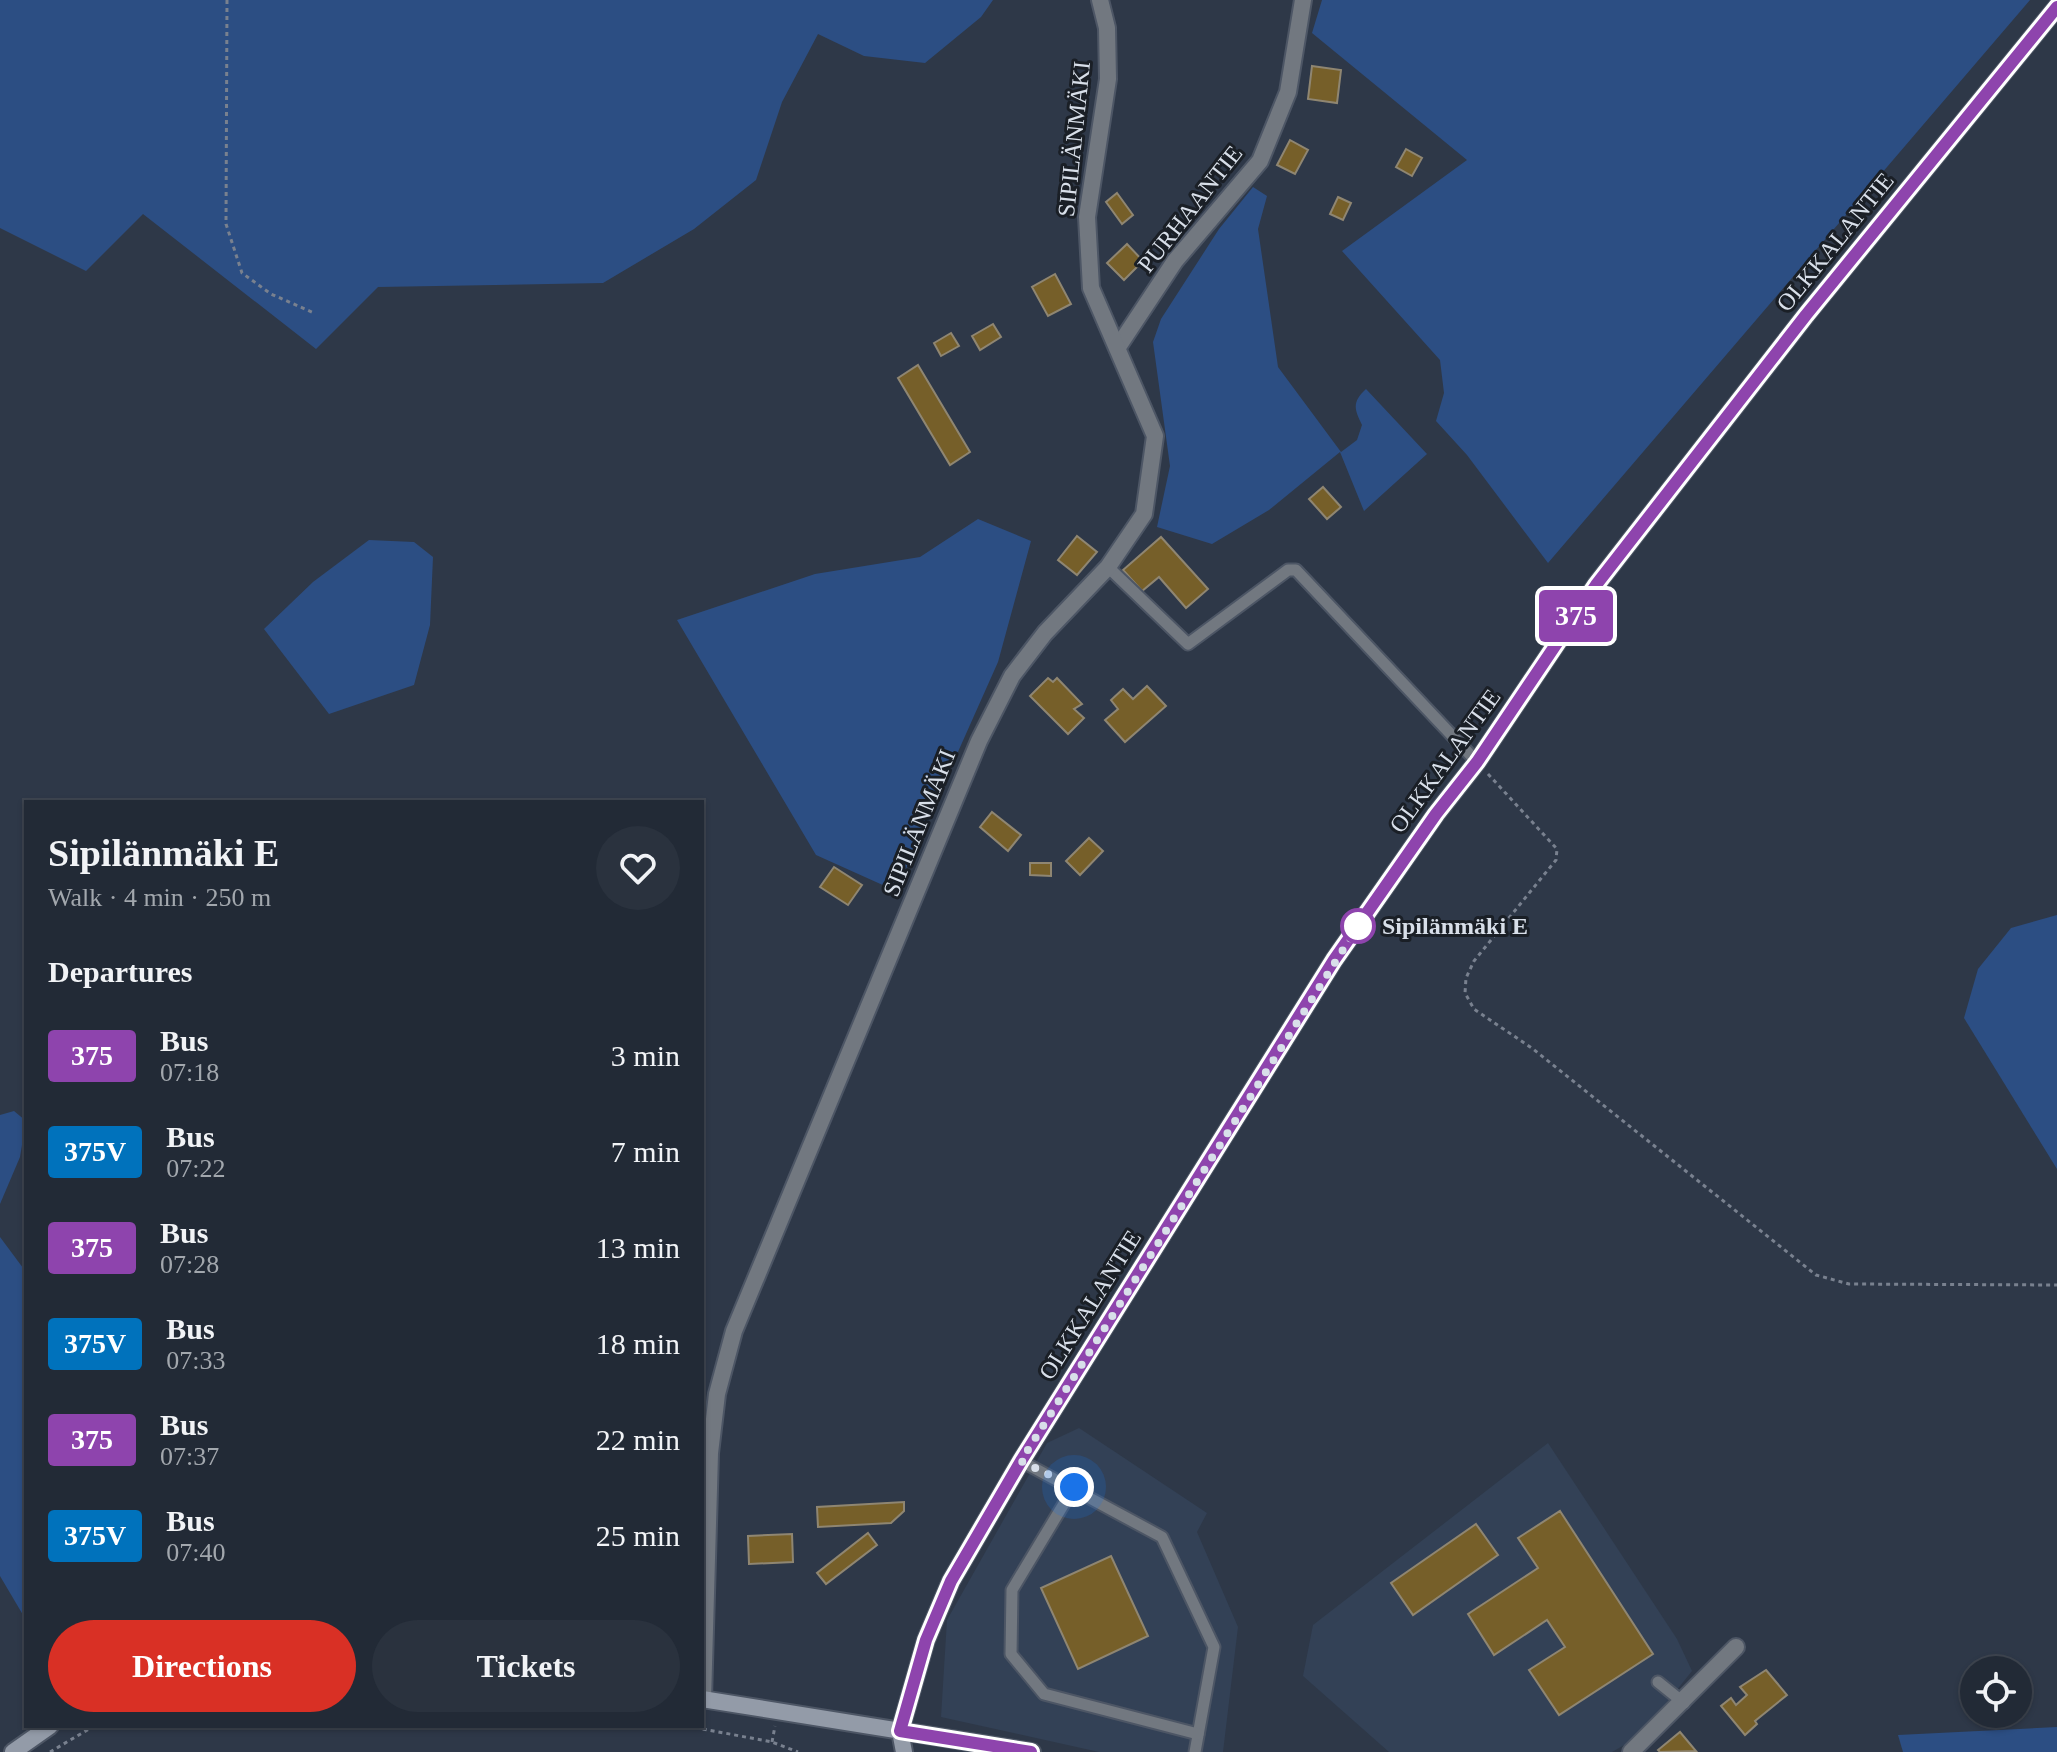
<!DOCTYPE html>
<html lang="en">
<head>
<meta charset="utf-8">
<style>
  body { margin:0; font-family:Georgia,serif; background:#2a323e; color:#f1f3f6; height:100vh; display:flex; flex-direction:column; font-size:30px; white-space:nowrap }
  * { box-sizing:border-box; margin:0 }
  p { font-size:26px; color:#a2a7ad }
  .icon { flex:none; width:44px; height:44px; fill:none; stroke:currentColor; stroke-width:2; stroke-linecap:round; stroke-linejoin:round }
  .map { position:relative; flex:1; overflow:hidden }
  .details { position:absolute; left:24px; top:800px; width:680px; height:928px; display:flex; flex-direction:column; background:#222a36; border-radius:0px; box-shadow:0 2px 6px #0004,0 0 0 2px #3f4651 }
  .details>* { flex:none }
  .badge { padding:0 16px; border-radius:6px; font-size:28px; line-height:52px }
  .tools { position:absolute; left:1960px; top:1656px; display:grid; gap:16px }
  .tools a { display:grid; place-items:center; width:72px; height:72px; border-radius:50%; background:#222a36; box-shadow:0 2px 6px #0004,0 0 0 2px #3f4651; font-size:40px }
  .you { position:absolute; width:40px; height:40px; margin:-20px; border:6px solid #fff; border-radius:50%; background:#1a73e8; box-shadow:0 0 0 12px #1a73e833 }
  .map>.badge { position:absolute; translate:-50% -50%; box-shadow:0 0 0 4px #fff }
  h2 { padding:0 24px; font-size:30px; line-height:72px }
  .round { display:grid; place-items:center; flex:none; width:84px; height:84px; border-radius:42px; background:#2a323e }
  .headline { display:flex; align-items:center; justify-content:space-between; height:136px; padding:0 24px }
  h1 { font-size:38px; font-weight:600; line-height:60px }
  .cta { display:flex; gap:16px; margin-top:auto; padding:16px 24px }
  .cta a { flex:1; height:92px; border-radius:48px; background:#d93025; color:#fff; font-size:32px; font-weight:600; line-height:92px; text-align:center }
  .cta a+a { background:#2a323e; color:#f1f3f6 }
  ul { padding:0; list-style:none }
  li { display:flex; align-items:center; gap:24px; height:96px; padding:0 24px }
  li div { flex:1 }
  li b { display:block; font-size:30px }
  li em { font-style:normal }
  li .badge { min-width:88px; font-weight:700; text-align:center }
  .map>svg:first-child { display:block }
</style>
</head>
<body>
<div class="map">
<svg width="2057" height="1752" viewBox="0 0 2057 1752">
  <rect width="100%" height="100%" fill="#2e3848"/>
  <g fill="#334156">
    <path d="M1079,1428L1207,1513L1197,1532L1238,1627L1223,1752H1099L941,1717L947,1620L1047,1443Z"/>
    <path d="M1548,1443L1677,1639L1692,1671L1640,1736L1612,1752H1389L1303,1676L1313,1625Z"/>
  </g>
  <g fill="#2c4e83">
    <path d="M0,0H993L981,17L925,63L864,56L818,34L782,102L756,180L694,229L603,283L378,287L316,349L143,214L86,271L0,228Z"/>
    <path d="M1322,0H2030L1548,563L1467,455L1436,421L1444,393L1440,360L1342,251L1467,160L1312,33Z"/>
    <path d="M1253,187L1267,196L1258,229L1278,367L1341,452L1357,440L1362,425C1354,409 1352,402 1366,389L1427,454L1364,511L1340,452L1269,510L1212,544L1157,527L1170,466L1153,342L1161,319L1219,229Z"/>
    <path d="M978,519L1031,541L998,662L896,891L816,855L677,620L815,574L920,557Z"/>
    <path d="M369,540L414,542L433,557L430,625L414,685L329,714L264,629L313,582Z"/>
    <path d="M2057,915V1169L1964,1018L1978,969L2011,928Z"/>
    <path d="M14,1111L26,1121L20,1157L0,1204V1115Z"/>
    <path d="M0,1237L26,1272V1620L0,1576Z"/>
    <path d="M2057,1727V1752H1903L1898,1735Z"/>
  </g>
  <g fill="#765f29" stroke="#8f8672" stroke-width="2">
    <path d="M1312,66L1341,70L1337,103L1308,99Z"/>
    <path d="M1290,140L1308,150L1295,174L1277,165Z"/>
    <path d="M1406,149L1422,158L1412,176L1396,167Z"/>
    <path d="M1117,193L1133,215L1122,224L1106,202Z"/>
    <path d="M1338,197L1351,203L1343,220L1330,214Z"/>
    <path d="M1127,244L1143,261L1124,280L1107,263Z"/>
    <path d="M1055,274L1071,304L1048,316L1032,287Z"/>
    <path d="M993,324L1001,337L980,350L972,336Z"/>
    <path d="M951,333L959,346L941,356L934,343Z"/>
    <path d="M918,365L970,452L950,465L898,378Z"/>
    <path d="M1323,487L1341,507L1327,519L1309,499Z"/>
    <path d="M1077,536L1097,552L1077,575L1058,560Z"/>
    <path d="M1161,537L1208,589L1186,608L1159,577L1142,591L1123,570Z"/>
    <path d="M1048,678L1053,682L1057,678L1082,704L1074,709L1084,718L1068,734L1030,696Z"/>
    <path d="M1147,686L1166,706L1125,742L1105,720L1118,709L1111,700L1123,689L1133,699Z"/>
    <path d="M992,812L1021,835L1008,851L980,827Z"/>
    <path d="M1089,838L1103,851L1080,875L1066,861Z"/>
    <path d="M1030,863H1051V876L1030,875Z"/>
    <path d="M834,867L862,885L848,905L820,887Z"/>
    <path d="M904,1502V1511L891,1523L818,1527L817,1507Z"/>
    <path d="M1560,1511L1653,1654L1559,1715L1529,1670L1565,1647L1547,1620L1494,1655L1468,1614L1538,1568L1518,1538Z"/>
    <path d="M1476,1524L1498,1555L1413,1615L1391,1583Z"/>
    <path d="M868,1533L877,1545L826,1584L817,1573Z"/>
    <path d="M792,1534L793,1562L749,1564L748,1536Z"/>
    <path d="M1111,1556L1148,1636L1078,1669L1041,1588Z"/>
    <path d="M1766,1670L1787,1695L1755,1721L1757,1724L1745,1735L1721,1706L1731,1698L1736,1705L1747,1695L1740,1687Z"/>
    <path d="M1680,1732L1696,1751L1660,1752L1658,1750Z"/>
  </g>
  <g fill="none" stroke-linecap="round" stroke-linejoin="round">
    <defs>
      <g id="lane">
        <path d="M1108,567L1188,644L1288,570H1296L1477,762"/>
        <path d="M1021,1461L1162,1537L1214,1647L1195,1752"/>
        <path d="M1074,1487L1012,1590L1011,1654L1044,1694L1198,1734"/>
        <path d="M1658,1682L1684,1703"/>
      </g>
      <g id="street">
        <path d="M1118,347L1175,261L1260,161L1288,92L1303,0"/>
        <path d="M703,1699L710,1453L717,1394L734,1331L979,741L1012,676L1045,633L1108,567L1144,514L1155,436L1091,288L1087,217L1108,79L1107,28L1100,0"/>
        <path d="M1631,1752L1736,1647"/>
      </g>
      <g id="secondary">
        <path d="M702,1699L1032,1752"/>
        <path d="M13,1752L50,1726"/>
        <path d="M904,1752L900,1731L926,1640L951,1581L1021,1461L1334,960L1436,814L1477,762L1596,585L1806,315L2057,7"/>
      </g>
    </defs>
    <use href="#lane" stroke="#4d5665" stroke-width="15"/>
    <use href="#street" stroke="#4d5665" stroke-width="20"/>
    <use href="#secondary" stroke="#4d5665" stroke-width="20"/>
    <g stroke="#79818f" stroke-width="3" stroke-dasharray="4 4" stroke-linecap="butt">
      <path d="M227,0L226,224L242,273L271,294L314,313"/>
      <path d="M1488,774L1557,849L1556,860L1474,961L1466,978L1465,993L1474,1009L1533,1049L1816,1275L1849,1284L2057,1285"/>
      <path d="M687,1726L772,1742L798,1752"/>
      <path d="M772,1742L775,1726"/>
      <path d="M50,1752L94,1726"/>
    </g>
    <use href="#lane" stroke="#727880" stroke-width="11"/>
    <use href="#street" stroke="#727880" stroke-width="16"/>
    <use href="#secondary" stroke="#939ba8" stroke-width="16"/>
  </g>
  <g fill="none" stroke-linecap="round" stroke-linejoin="round">
    <defs>
      <path id="line" d="M1031,1752L900,1731L926,1640L951,1581L1021,1461L1334,960L1436,814L1477,762L1596,585L1806,315L2057,7"/>
    </defs>
    <use href="#line" stroke="#fff" stroke-width="18"/>
    <use href="#line" stroke="#8e44ad" stroke-width="12"/>
    <path stroke="#d8dfe9" stroke-width="8" stroke-dasharray="0 14.4" d="M1074,1487L1021,1461L1358,926"/>
  </g>
  <circle fill="#fff" stroke="#8e44ad" stroke-width="4" cx="1358" cy="926" r="16"/>
  <g text-anchor="middle" stroke-width="6" stroke-linejoin="round" paint-order="stroke">
    <g font-size="24" fill="#d8dfe9" stroke="#1a1f26">
      <text transform="translate(1074 139) rotate(-84)" y="8">SIPILÄNMÄKI</text>
      <text transform="translate(1190 209) rotate(-52)" y="8">PURHAANTIE</text>
      <text transform="translate(1835 242) rotate(-51)" y="8">OLKKALANTIE</text>
      <text transform="translate(1445 761) rotate(-54)" y="8">OLKKALANTIE</text>
      <text transform="translate(919 823) rotate(-68)" y="8">SIPILÄNMÄKI</text>
      <text transform="translate(1090 1305) rotate(-58)" y="8">OLKKALANTIE</text>
    </g>
    <g font-size="24" font-weight="bold" fill="#d8dfe9" stroke="#1a1f26" text-anchor="start">
      <text x="1382" y="934">Sipilänmäki E</text>
    </g>
  </g>
</svg>
<div class="tools">
<a><svg class="icon" aria-label="locate" viewBox="0 0 24 24"><circle cx="12" cy="12" r="6"/><path d="M12 2v4M12 18v4M2 12h4M18 12h4"/></svg></a>
</div>
<div class="you" style="left:1074px;top:1487px"></div>
<b class="badge" style="left:1576px;top:616px;background:#8e44ad;color:#fff">375</b>
<section class="details">
<div class="headline"><div><h1>Sipilänmäki E</h1><p>Walk · 4 min · 250 m</p></div><a class="round"><svg class="icon" aria-label="heart" viewBox="0 0 24 24"><path d="M12 20l-8-8c-3-5 5-10 8-4 3-6 11-1 8 4z"/></svg></a></div>
<h2>Departures</h2>
<ul>
<li><span class="badge" style="background:#8e44ad;color:#fff">375</span><div><b>Bus</b><p>07:18</p></div><em>3 min</em></li>
<li><span class="badge" style="background:#0072bc;color:#fff">375V</span><div><b>Bus</b><p>07:22</p></div><em>7 min</em></li>
<li><span class="badge" style="background:#8e44ad;color:#fff">375</span><div><b>Bus</b><p>07:28</p></div><em>13 min</em></li>
<li><span class="badge" style="background:#0072bc;color:#fff">375V</span><div><b>Bus</b><p>07:33</p></div><em>18 min</em></li>
<li><span class="badge" style="background:#8e44ad;color:#fff">375</span><div><b>Bus</b><p>07:37</p></div><em>22 min</em></li>
<li><span class="badge" style="background:#0072bc;color:#fff">375V</span><div><b>Bus</b><p>07:40</p></div><em>25 min</em></li>
</ul>
<div class="cta"><a>Directions</a><a>Tickets</a></div>
</section>
</div>
</body>
</html>
